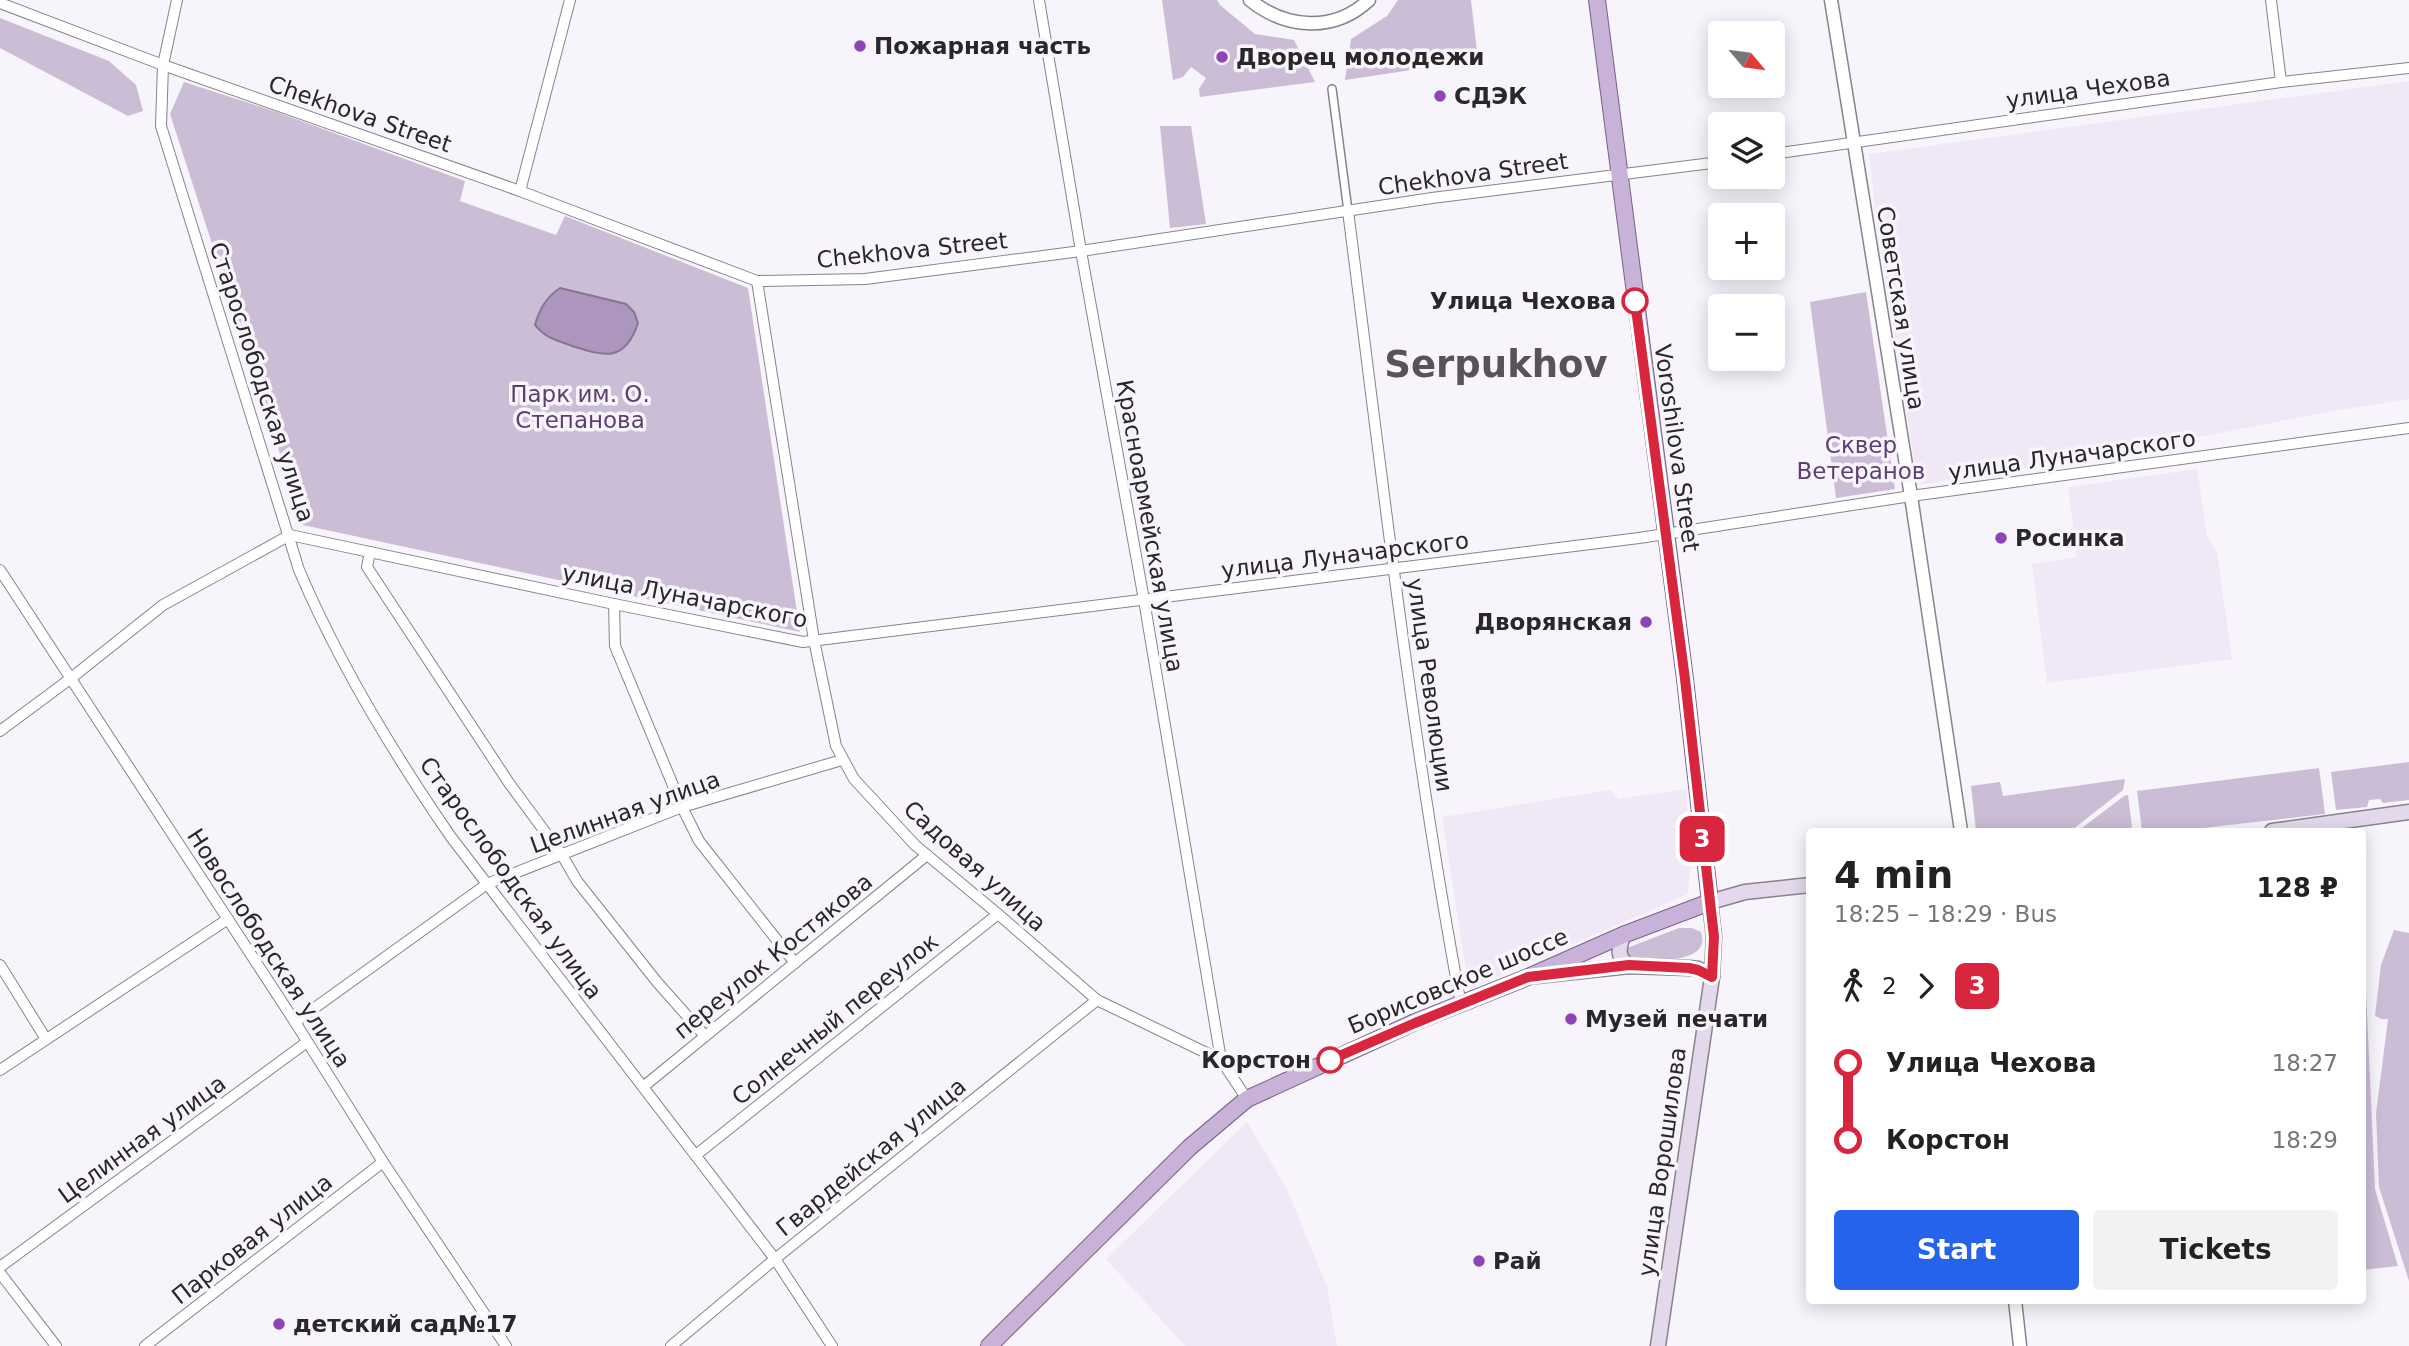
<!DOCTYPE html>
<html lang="en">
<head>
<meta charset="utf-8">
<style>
  body { margin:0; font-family:"DejaVu Sans",sans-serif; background:#f2f2f2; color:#222; height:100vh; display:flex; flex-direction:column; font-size:26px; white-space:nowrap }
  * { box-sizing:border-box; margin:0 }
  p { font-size:23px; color:#767676 }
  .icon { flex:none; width:38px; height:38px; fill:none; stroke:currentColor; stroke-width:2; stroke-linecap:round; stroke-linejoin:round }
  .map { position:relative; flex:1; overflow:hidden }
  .panel { position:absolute; left:1806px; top:828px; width:560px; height:476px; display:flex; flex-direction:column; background:#fff; border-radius:7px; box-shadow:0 4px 18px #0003 }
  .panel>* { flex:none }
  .badge { padding:0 14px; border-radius:10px; font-size:24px; line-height:46px }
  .needle { width:46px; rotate:119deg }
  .buttons { position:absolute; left:1708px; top:21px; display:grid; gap:14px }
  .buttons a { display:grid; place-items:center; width:77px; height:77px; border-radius:7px; background:#fff; box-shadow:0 4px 18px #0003; font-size:35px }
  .map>.badge { position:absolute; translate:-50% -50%; box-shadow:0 0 0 4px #fff }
  .legs { display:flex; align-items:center; gap:10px; height:77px; padding:0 28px; font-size:23px }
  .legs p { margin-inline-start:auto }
  .summary { display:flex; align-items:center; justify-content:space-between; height:119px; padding:0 28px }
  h1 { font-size:38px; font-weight:600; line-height:52px }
  .primary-button { display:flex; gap:14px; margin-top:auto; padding:14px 28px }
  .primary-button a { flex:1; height:80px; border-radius:7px; background:#2563eb; color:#fff; font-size:28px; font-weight:600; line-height:80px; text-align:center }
  .primary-button a+a { background:#f2f2f2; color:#222 }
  ul { padding:0 28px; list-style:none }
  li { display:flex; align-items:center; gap:24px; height:77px; font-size:26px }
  li i { display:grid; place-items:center; width:10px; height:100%; margin:0 9px; background:currentColor }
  li i::after { content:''; width:18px; height:18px; margin:-9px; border:5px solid; border-radius:50%; background:#fff }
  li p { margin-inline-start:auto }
  li:first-child i { background:linear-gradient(#0000 50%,currentColor 0) }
  li:last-child i { background:linear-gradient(currentColor 50%,#0000 0) }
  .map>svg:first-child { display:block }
</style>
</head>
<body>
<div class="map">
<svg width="2409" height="1346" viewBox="0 0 2409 1346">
  <rect width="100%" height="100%" fill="#f8f4fb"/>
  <g fill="#f0e8f6">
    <path d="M2409,81V399L2333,411L2090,458L1918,485L1878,231L1869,154Z"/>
    <path d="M2197,469L2207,535L2217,553L2232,659L2047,683L2032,564L2077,557L2068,487Z"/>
    <path d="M1686,789L1691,855L1688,894L1469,989L1442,817L1610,790L1619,799Z"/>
    <path d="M1247,1122L1287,1189L1327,1287L1337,1346H1185L1106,1259Z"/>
  </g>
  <g fill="#ccbdd7">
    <path d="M1162,0H1217L1220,5L1255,34L1294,40L1315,82L1200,97L1199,89L1206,78L1191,67L1183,77L1173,80Z"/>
    <path d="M1398,0H1471L1478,60L1345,80L1351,39L1387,16Z"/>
    <path d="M0,18L109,61L136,85L143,111L128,116L0,48Z"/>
    <path d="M184,82L274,111L465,181L460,201L556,235L565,216L748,288L800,632L303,525L170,114Z"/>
    <path d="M1160,126H1191L1206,224L1170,228Z"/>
    <path d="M1866,292L1895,489L1836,498L1810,302Z"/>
    <path d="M2409,762V800L2383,803L2380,799L2369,800L2367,807L2336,810L2331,772Z"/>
    <path d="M2319,768L2325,814L2177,831H2142L2137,791Z"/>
    <path d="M2125,779L2123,790L2072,830L1976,831L1971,786L2000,782L2003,796Z"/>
    <path d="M2128,795L2132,827L2128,831H2078L2124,796Z"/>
    <path d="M2363,926L2375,1189L2398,1266L2363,1270Z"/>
    <path d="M1679,928H1692L1701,932C1712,964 1655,960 1635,962L1625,955L1627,948Z"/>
    <path d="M2394,930L2409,933V1281L2379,1187L2376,1113L2388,1019H2382L2375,1016L2381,965Z"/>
  </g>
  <path fill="#ad96bd" stroke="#857591" stroke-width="2" d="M560,288L626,304L634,312L638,323C625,363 604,356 572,346C557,340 545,338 535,325C539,310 546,297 560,288Z"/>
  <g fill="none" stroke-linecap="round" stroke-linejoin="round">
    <defs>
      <path id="pedestrian" d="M1332,89L1348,211"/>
      <g id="minor">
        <path d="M177,0L163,65L161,126L299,570C339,664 393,753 451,837L775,1259L832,1346"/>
        <path d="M1039,0L1081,251L1144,600L1221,1060"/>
        <path d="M2271,0L2281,82"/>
        <path d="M0,3L163,65L520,191L757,281L865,279L1081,251L1432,198L1720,162"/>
        <path d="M1773,154L2281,82L2409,68"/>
        <path d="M520,191L570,0"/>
        <path d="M1348,211C1382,476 1412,742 1461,1005"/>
        <path d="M757,281L814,640L836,746L854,779L915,845L998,914L1097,1000L1221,1060L1247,1099"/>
        <path d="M370,552L367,567L509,783L562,855L577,881L657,982L705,1036"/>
        <path d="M0,570L295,1022L383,1162L506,1346"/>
        <path d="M614,604L615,646L682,807L699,841L795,963"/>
        <path d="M0,731L70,679L163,605L290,535L614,604L803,642L1639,538L1911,496L2409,428"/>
        <path d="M0,965L46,1039"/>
        <path d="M295,1022L487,884L682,807L842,760"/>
        <path d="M0,1070L228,919"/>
        <path d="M643,1087L927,855"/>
        <path d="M696,1155L998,914"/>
        <path d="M0,1267L307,1042"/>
        <path d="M0,1273L56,1346"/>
        <path d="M145,1346L383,1162"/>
        <path d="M671,1346L775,1259L1097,1000"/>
      </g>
      <g id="tertiary">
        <path d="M1250,0C1286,29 1334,33 1369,0"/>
        <path d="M1831,0L1911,496L1961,831"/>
        <path d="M2015,1300L2020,1346"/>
      </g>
      <g id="secondary">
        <path d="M2272,831L2409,812"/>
        <path d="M1623,935C1619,949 1616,957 1629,966"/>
        <path d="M1536,976L1629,966L1689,968L1698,969L1712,977"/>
        <path d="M1658,1346L1712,977L1714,937L1710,902L1745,892L1810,885"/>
      </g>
      <path id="primary" d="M989,1346L1190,1147L1247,1099L1415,1022L1528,977L1623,935L1710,902L1685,679L1597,0"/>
    </defs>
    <use href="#pedestrian" stroke="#87838a" stroke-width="10"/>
    <use href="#minor" stroke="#87838a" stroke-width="12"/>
    <use href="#tertiary" stroke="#87838a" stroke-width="15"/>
    <use href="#secondary" stroke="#87838a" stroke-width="17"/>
    <use href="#primary" stroke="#7a608a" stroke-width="18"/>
    <use href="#pedestrian" stroke="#fff" stroke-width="7"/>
    <use href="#minor" stroke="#fff" stroke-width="10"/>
    <use href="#tertiary" stroke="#fff" stroke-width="12"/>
    <use href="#secondary" stroke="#e4d9ec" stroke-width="14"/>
    <use href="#primary" stroke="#c9b2d8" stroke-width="16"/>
  </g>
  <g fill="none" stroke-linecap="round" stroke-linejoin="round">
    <defs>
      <path id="line-1" d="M1330,1060L1415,1023L1528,977L1629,965L1689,968L1698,970L1712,977L1714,937L1685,679L1635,301"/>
    </defs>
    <use href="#line-1" stroke="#fff" stroke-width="16"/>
    <use href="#line-1" stroke="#d7263d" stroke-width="10"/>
  </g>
  <g fill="#8e44b6" stroke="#f8f4fb" stroke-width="2.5">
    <circle cx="860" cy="46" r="7"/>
    <circle cx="1222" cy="57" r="7"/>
    <circle cx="1440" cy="96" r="7"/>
    <circle cx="2001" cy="538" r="7"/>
    <circle cx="1646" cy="622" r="7"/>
    <circle cx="1571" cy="1019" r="7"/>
    <circle cx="1479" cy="1261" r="7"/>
    <circle cx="279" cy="1324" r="7"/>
  </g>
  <g fill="#fff" stroke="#d7263d" stroke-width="3.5">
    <circle cx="1635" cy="301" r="12"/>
    <circle cx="1330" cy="1060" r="12"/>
  </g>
  <g text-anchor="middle" stroke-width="7" stroke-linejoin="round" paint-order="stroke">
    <g font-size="23" font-weight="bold" fill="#29272a" stroke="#f8f4fb" text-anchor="start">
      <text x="874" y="54">Пожарная часть</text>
      <text x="1236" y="65">Дворец молодежи</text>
      <text x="1454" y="104">СДЭК</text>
      <text x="2015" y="546">Росинка</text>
      <text x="1632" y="630" text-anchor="end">Дворянская</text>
      <text x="1585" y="1027">Музей печати</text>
      <text x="1493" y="1269">Рай</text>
      <text x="293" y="1332">детский сад№17</text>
    </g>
    <g font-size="23" fill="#29272a" stroke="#f8f4fb">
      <text transform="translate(2088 89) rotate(-8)" y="8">улица Чехова</text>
      <text transform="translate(360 114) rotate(19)" y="8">Chekhova Street</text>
      <text transform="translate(1473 174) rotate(-8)" y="8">Chekhova Street</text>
      <text transform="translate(912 250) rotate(-6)" y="8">Chekhova Street</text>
      <text transform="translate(1901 308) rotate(81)" y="8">Советская улица</text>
      <text transform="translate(262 382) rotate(72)" y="8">Старослободская улица</text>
      <text transform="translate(1677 448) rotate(82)" y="8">Voroshilova Street</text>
      <text transform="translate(2072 455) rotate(-8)" y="8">улица Луначарского</text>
      <text transform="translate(1150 526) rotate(80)" y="8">Красноармейская улица</text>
      <text transform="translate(1345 555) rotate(-7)" y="8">улица Луначарского</text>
      <text transform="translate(685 596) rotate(11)" y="8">улица Луначарского</text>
      <text transform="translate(1430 685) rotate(82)" y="8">улица Революции</text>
      <text transform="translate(625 812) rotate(-20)" y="8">Целинная улица</text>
      <text transform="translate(975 866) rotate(42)" y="8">Садовая улица</text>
      <text transform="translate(511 878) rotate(54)" y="8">Старослободская улица</text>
      <text transform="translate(269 948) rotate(57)" y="8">Новослободская улица</text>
      <text transform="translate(773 956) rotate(-39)" y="8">переулок Костякова</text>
      <text transform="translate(1458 981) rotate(-23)" y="8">Борисовское шоссе</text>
      <text transform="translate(835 1019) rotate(-39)" y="8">Солнечный переулок</text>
      <text transform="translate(142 1139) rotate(-36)" y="8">Целинная улица</text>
      <text transform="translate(871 1157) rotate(-39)" y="8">Гвардейская улица</text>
      <text transform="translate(1662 1162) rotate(-82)" y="8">улица Ворошилова</text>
      <text transform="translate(252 1239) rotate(-38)" y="8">Парковая улица</text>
    </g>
    <g font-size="23" font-weight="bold" fill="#29272a" stroke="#f8f4fb" text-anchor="end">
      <text x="1616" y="309">Улица Чехова</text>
      <text x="1311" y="1068">Корстон</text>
    </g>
    <g font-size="23" fill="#5e3e72" stroke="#f8f4fb">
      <text x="580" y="402">Парк им. О.<tspan x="580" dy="26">Степанова</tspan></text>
      <text x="1861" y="453">Сквер<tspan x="1861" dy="26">Ветеранов</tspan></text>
    </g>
    <g font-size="37" font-weight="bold" fill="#575359" stroke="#f8f4fb">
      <text x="1496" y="377">Serpukhov</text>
    </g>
  </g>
</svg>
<div class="buttons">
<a><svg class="needle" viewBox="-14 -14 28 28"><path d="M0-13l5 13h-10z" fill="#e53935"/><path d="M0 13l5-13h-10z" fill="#767676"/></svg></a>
<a><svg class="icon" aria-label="layers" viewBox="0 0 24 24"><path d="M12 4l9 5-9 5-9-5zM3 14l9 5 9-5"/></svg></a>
<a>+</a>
<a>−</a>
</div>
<b class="badge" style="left:1702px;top:839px;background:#d7263d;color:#fff">3</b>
<section class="panel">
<div class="summary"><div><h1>4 min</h1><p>18:25 – 18:29 · Bus</p></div><b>128 ₽</b></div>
<div class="legs"><svg class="icon" aria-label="walk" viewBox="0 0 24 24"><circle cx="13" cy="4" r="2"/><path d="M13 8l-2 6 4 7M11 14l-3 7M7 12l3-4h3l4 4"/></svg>2<svg class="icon" aria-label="forward" viewBox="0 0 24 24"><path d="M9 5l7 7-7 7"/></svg><b class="badge" style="background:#d7263d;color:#fff">3</b></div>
<ul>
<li><i style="color:#d7263d"></i><b>Улица Чехова</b><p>18:27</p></li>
<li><i style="color:#d7263d"></i><b>Корстон</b><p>18:29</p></li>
</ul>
<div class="primary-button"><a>Start</a><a>Tickets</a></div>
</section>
</div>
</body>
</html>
